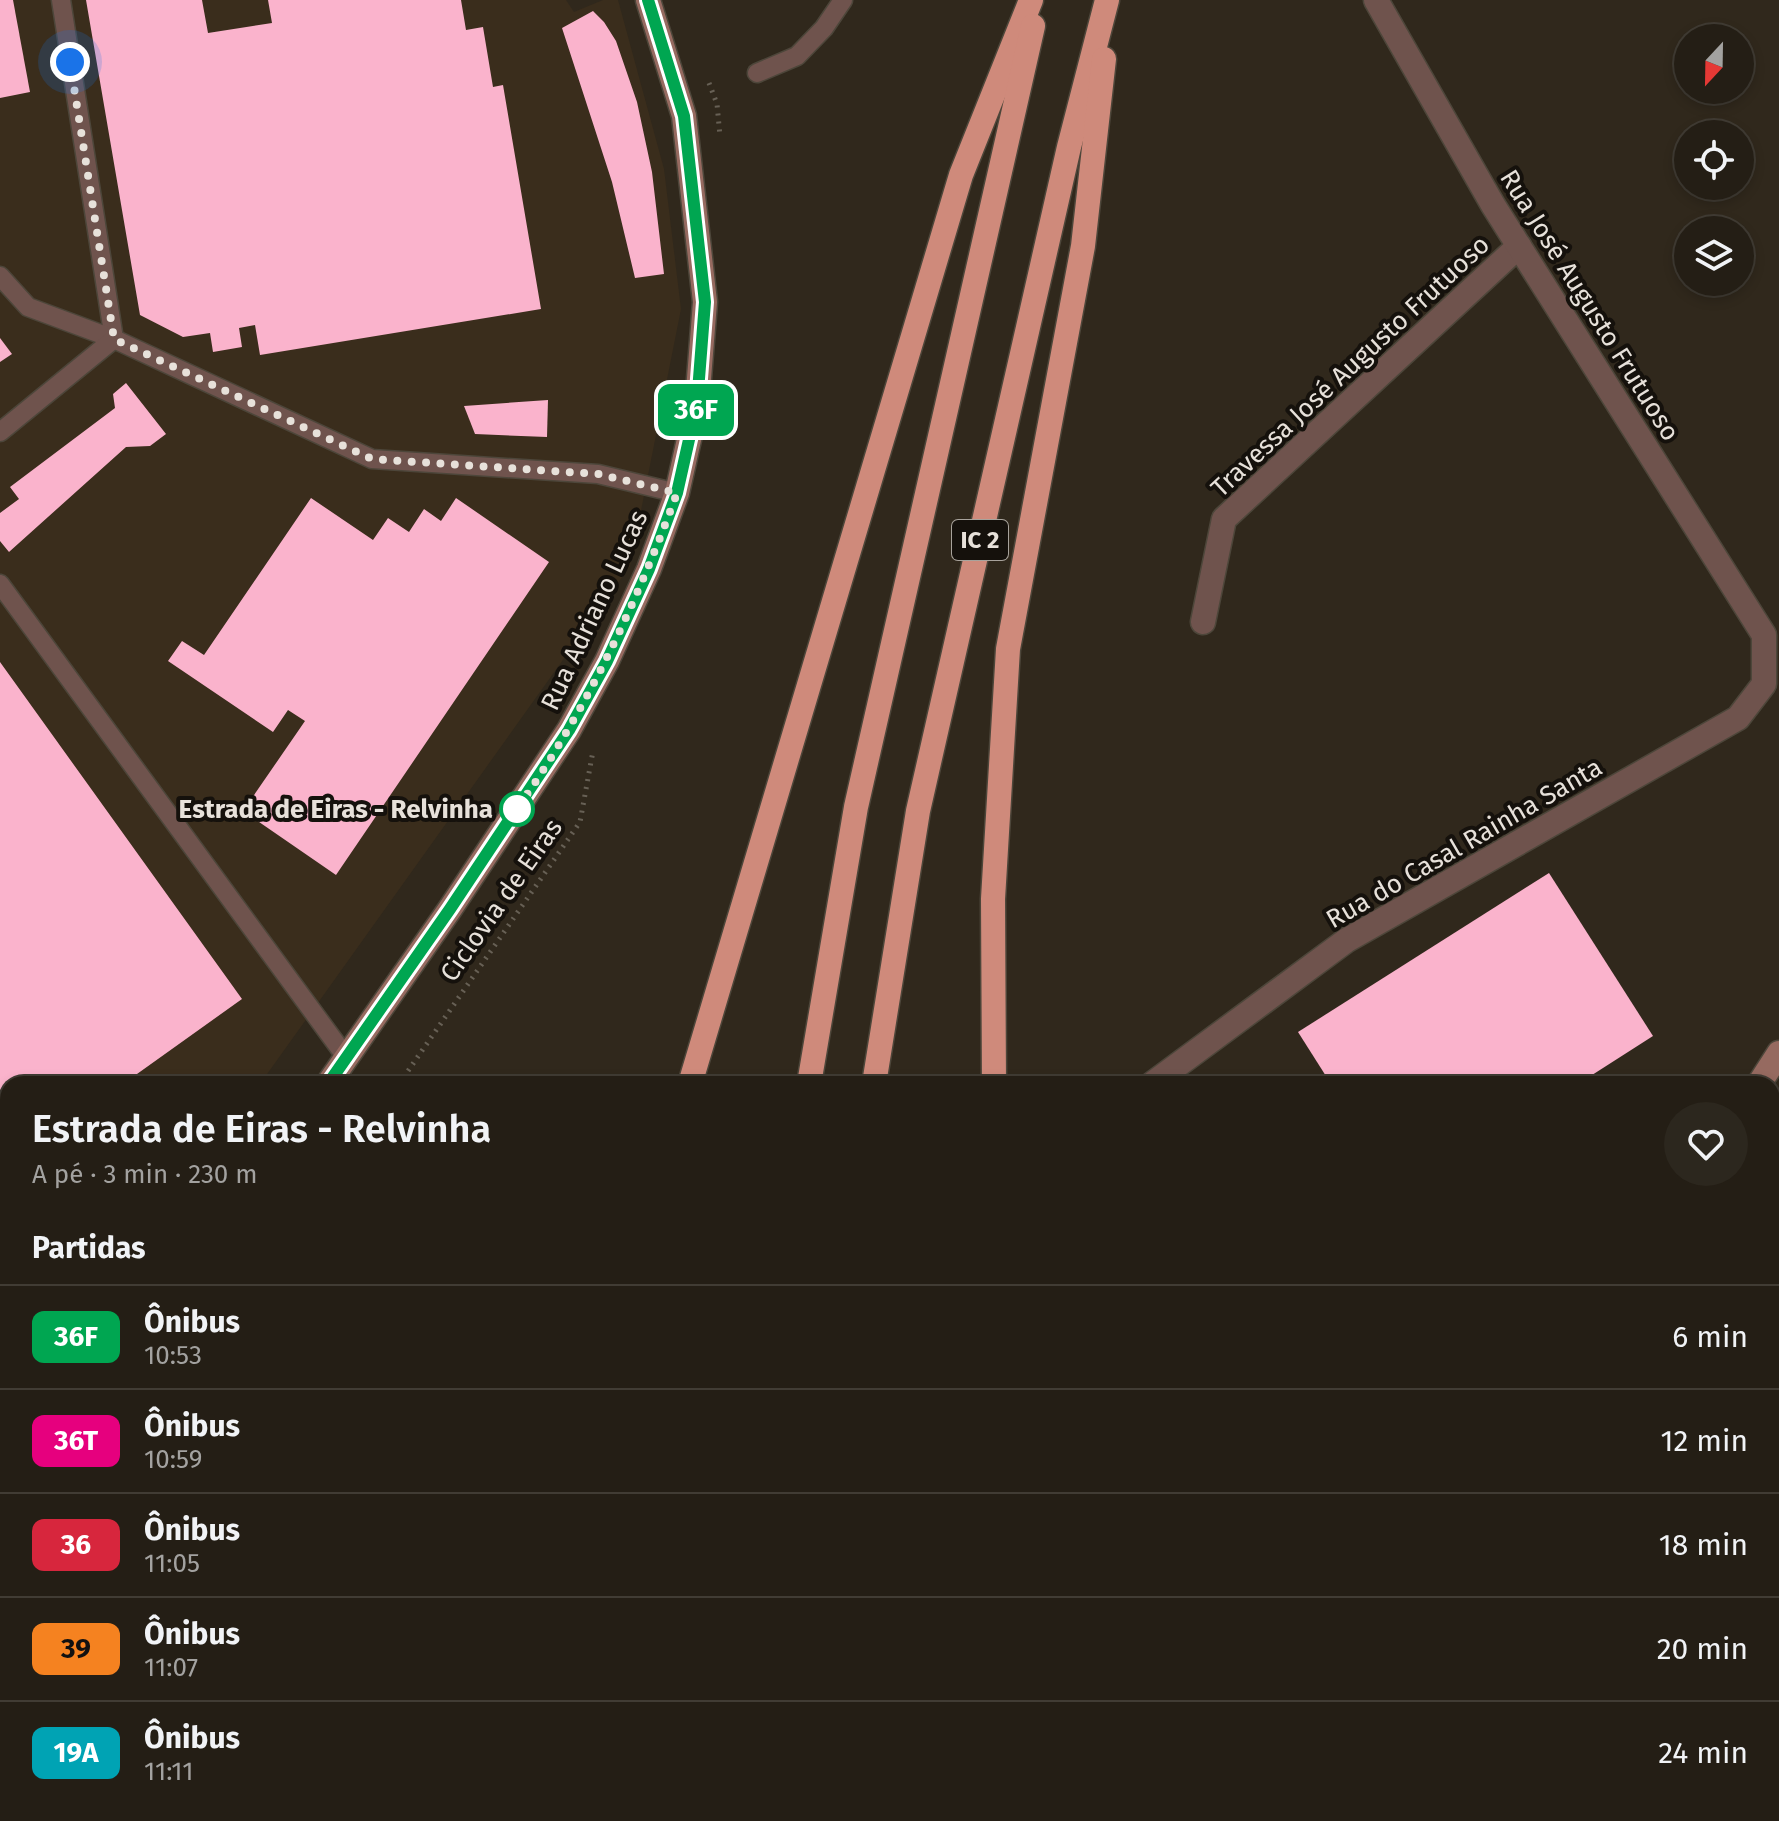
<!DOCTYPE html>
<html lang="pt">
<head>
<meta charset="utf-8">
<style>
  body { margin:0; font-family:"Fira Sans",sans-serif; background:#2c271e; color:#f1f3f6; height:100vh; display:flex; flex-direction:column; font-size:30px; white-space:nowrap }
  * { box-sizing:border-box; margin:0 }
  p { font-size:26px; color:#a3a2a0 }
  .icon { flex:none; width:44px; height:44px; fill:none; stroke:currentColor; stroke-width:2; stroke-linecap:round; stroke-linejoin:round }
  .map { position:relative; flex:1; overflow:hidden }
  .drawer { position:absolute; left:0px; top:1076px; width:1780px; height:746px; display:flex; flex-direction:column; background:#241e15; border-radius:24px 24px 0 0; box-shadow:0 4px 12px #0003,0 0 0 2px #413c34 }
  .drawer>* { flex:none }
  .badge { padding:0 16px; border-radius:12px; font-size:28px; line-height:52px }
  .needle { width:52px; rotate:202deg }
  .controls { position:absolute; left:1674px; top:24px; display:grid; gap:16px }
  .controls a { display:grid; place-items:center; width:80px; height:80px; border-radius:50%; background:#241e15; box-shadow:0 4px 12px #0003,0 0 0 2px #413c34; font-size:40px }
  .you { position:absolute; width:40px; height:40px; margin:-20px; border:6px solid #fff; border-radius:50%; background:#1a73e8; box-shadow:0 0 0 12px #1a73e833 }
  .map>.badge { position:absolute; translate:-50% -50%; box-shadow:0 0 0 4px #fff }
  h2 { padding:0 32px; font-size:30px; line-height:72px }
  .round { display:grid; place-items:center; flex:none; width:84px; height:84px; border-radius:42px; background:#2c271e }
  .overview { display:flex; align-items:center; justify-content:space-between; height:136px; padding:0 32px }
  h1 { font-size:38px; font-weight:600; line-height:60px }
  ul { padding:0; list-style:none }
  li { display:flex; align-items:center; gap:24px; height:104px; padding:0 32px; border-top:2px solid #413c34 }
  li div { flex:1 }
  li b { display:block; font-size:30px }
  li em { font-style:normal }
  li .badge { min-width:88px; font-weight:700; text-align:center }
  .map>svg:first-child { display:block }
</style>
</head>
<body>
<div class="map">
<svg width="1779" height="1821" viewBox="0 0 1779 1821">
  <rect width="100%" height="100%" fill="#30281c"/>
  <path fill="#3a2d1c" d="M0,0H566L574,12L603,0H618L664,169L681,309L630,566L260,1084H8V1392L0,1395Z"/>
  <g fill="#445b22">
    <path d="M1029,1814H1151L1150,1821H1028Z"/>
    <path d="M1211,1814H1560L1562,1821H1252Z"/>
  </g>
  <g fill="#fab3cc">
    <path d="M0,0H13L30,92L0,98Z"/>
    <path d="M86,0H202L208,33L272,23L268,0H461L466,30L483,27L493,87L503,85L541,309L260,355L255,325L239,328L242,347L213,352L210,333L183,337L140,315Z"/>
    <path d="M593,11L604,22L616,41L637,102L652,172L664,274L635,278L612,182L562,28Z"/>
    <path d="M0,338L12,354L0,362Z"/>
    <path d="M126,383L166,434L150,446L126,447L9,552L0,541V513L19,499L10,487L115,408L113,394Z"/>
    <path d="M548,400L547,437L475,434L464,406Z"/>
    <path d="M311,498L373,540L388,518L409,532L424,509L441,521L456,498L549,562L336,875L243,811L305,721L288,710L273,732L168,661L182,641L204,655Z"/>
    <path d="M0,662L242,999L123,1084H8V1166L0,1172Z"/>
    <path d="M1549,873L1653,1036L1578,1084H1331L1298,1032Z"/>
    <path d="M1779,1478V1636L1772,1621V1481Z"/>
    <path d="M1656,1814H1751L1754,1821H1662Z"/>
  </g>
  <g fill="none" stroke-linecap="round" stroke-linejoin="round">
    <defs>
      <g id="lane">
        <path d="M61,0L114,339"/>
        <path d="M757,73L797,56L824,28L843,0"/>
        <path d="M0,276L28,307L114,339L372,459L598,474L677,493"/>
        <path d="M0,432L114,339"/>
        <path d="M0,584L346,1057"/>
      </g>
      <g id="street">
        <path d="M1203,622L1224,519L1519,246"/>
        <path d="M1152,1084L1347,940L1738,718L1764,684V635L1493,205L1376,0"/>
        <path d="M1597,1814L1601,1821"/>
      </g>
      <g id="secondary">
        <path d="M328,1084L450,909L569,730L607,661L649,569L677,493L697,404L705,302L684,116L648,0"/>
        <path d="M1759,1084L1779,1053"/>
        <path d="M0,1414H8"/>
        <path d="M0,1591H8"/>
      </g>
      <g id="highway">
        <path d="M690,1084L961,175L1031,0"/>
        <path d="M809,1084L856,807L1033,26"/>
        <path d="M874,1084L918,811L1069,147L1107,0"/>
        <path d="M994,1084L993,899L1008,649L1083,246L1104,59"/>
        <path d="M573,1814L574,1821"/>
        <path d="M726,1821L727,1814"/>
        <path d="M791,1821L792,1814"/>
        <path d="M939,1821L940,1814"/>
      </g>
    </defs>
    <use href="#lane" stroke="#4d463a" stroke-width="21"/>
    <use href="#street" stroke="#4d463a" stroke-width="27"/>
    <use href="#secondary" stroke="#4d463a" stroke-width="27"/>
    <use href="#highway" stroke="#4d463a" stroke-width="27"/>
    <g stroke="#676055" stroke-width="5" stroke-dasharray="2 6" stroke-linecap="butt">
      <path d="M709,83L717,104L720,136"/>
      <path d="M399,1084L580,822L593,751"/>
      <path d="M0,1364L8,1365"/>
      <path d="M1178,1814L1220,1821"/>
      <path d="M1156,1821L1157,1814"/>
      <path d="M1478,1821L1479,1814"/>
    </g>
    <use href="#lane" stroke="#6f534d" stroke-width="18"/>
    <use href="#street" stroke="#6f534d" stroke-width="24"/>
    <use href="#secondary" stroke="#966a60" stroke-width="24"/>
    <use href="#highway" stroke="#cf8a7b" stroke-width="24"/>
  </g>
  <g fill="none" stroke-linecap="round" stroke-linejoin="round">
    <defs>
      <path id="line" d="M328,1084L450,909L569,730L607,661L649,569L677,493L697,404L705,302L684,116L648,0"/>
    </defs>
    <use href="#line" stroke="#fff" stroke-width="18"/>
    <use href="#line" stroke="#00a651" stroke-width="12"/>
    <path stroke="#e7e1da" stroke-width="8" stroke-dasharray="0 14.4" d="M70,62L114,339L372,459L598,474L677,493C636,605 586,711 517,809"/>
  </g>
  <circle fill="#fff" stroke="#00a651" stroke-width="4" cx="517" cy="809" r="16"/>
  <g text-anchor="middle" stroke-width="8" stroke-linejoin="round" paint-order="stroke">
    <rect fill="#15110c" stroke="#a8a39c" stroke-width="2" x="952" y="520" width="56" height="40" rx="6"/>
    <g font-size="24" font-weight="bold" fill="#e7e1da">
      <text x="980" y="548">IC 2</text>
    </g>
    <g font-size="26" fill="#e7e1da" stroke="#15110c">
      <text transform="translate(1590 305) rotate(58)" y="9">Rua José Augusto Frutuoso</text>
      <text transform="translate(1350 366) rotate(-43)" y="9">Travessa José Augusto Frutuoso</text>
      <text transform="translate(594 610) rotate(-65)" y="9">Rua Adriano Lucas</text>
      <text transform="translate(1464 843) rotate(-30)" y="9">Rua do Casal Rainha Santa</text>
      <text transform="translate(501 900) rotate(-55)" y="9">Ciclovia de Eiras</text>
    </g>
    <g font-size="26" font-weight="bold" fill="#e7e1da" stroke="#15110c" text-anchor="end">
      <text x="493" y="818">Estrada de Eiras - Relvinha</text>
    </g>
  </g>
</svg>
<div class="controls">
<a><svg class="needle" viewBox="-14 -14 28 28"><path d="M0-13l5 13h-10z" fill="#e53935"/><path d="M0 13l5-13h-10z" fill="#a3a2a0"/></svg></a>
<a><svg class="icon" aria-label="locate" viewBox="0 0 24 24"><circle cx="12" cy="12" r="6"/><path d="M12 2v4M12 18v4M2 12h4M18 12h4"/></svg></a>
<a><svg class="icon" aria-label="layers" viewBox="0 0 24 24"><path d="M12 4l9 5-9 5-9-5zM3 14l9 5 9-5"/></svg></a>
</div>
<div class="you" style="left:70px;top:62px"></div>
<b class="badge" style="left:696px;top:410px;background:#00a651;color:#fff">36F</b>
<section class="drawer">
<div class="overview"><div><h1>Estrada de Eiras - Relvinha</h1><p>A pé · 3 min · 230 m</p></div><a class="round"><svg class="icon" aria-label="heart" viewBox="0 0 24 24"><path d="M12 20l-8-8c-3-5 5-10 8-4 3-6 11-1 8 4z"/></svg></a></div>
<h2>Partidas</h2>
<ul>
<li><span class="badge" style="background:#00a651;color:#fff">36F</span><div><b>Ônibus</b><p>10:53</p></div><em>6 min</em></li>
<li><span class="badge" style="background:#e6007e;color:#fff">36T</span><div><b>Ônibus</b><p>10:59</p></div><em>12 min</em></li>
<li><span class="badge" style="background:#d7263d;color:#fff">36</span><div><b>Ônibus</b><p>11:05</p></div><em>18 min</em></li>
<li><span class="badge" style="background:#f58220;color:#111">39</span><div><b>Ônibus</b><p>11:07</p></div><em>20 min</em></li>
<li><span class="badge" style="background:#00a3b4;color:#fff">19A</span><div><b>Ônibus</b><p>11:11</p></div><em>24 min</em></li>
</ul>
</section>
</div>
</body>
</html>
